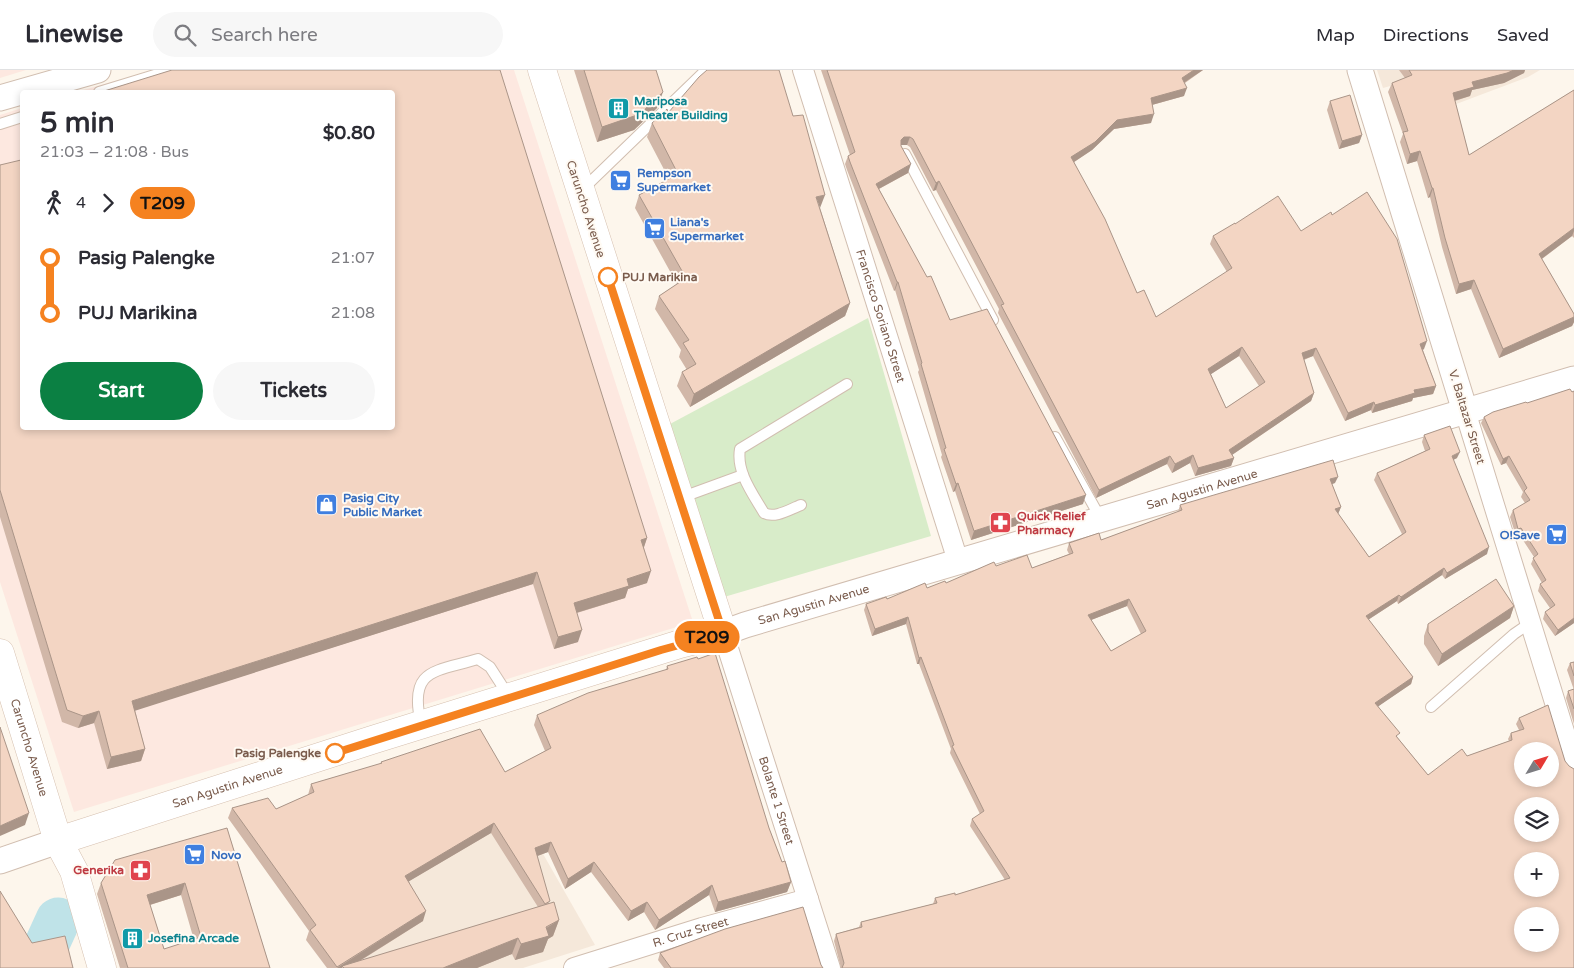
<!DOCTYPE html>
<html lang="en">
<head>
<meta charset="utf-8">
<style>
  body { margin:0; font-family:"Varela Round",sans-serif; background:#f7f7f7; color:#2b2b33; height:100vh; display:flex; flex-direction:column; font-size:19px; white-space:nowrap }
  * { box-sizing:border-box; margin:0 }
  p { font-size:16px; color:#7c7c81 }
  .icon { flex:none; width:28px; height:28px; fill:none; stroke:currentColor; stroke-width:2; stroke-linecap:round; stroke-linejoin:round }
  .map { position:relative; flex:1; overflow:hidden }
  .panel { position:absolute; left:20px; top:20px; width:375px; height:340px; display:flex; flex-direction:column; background:#fff; border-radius:5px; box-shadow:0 2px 8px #0003 }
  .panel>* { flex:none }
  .badge { padding:0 10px; border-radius:16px; font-size:18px; line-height:32px }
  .needle { width:32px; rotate:52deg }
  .controls { position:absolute; left:1514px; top:672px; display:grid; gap:10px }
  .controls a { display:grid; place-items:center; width:45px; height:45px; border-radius:50%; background:#fff; box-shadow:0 2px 8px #0003; font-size:25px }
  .map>.badge { position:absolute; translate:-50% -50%; box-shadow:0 0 0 2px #fff }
  .legs { display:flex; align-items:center; gap:8px; height:55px; padding:0 20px; font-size:16px }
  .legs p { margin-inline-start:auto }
  .headline { display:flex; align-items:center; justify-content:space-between; height:85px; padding:0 20px }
  h1 { font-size:28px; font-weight:700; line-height:38px }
  .button { display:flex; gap:10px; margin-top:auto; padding:10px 20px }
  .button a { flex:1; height:58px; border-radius:30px; background:#0b8043; color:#fff; font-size:20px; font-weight:700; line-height:58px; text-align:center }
  .button a+a { background:#f7f7f7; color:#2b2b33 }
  ul { padding:0 20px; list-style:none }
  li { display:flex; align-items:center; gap:18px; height:55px; font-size:19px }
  li i { display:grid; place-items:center; width:8px; height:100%; margin:0 6px; background:currentColor }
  li i::after { content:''; width:12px; height:12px; margin:-6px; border:4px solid; border-radius:50%; background:#fff }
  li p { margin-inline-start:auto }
  li:first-child i { background:linear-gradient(#0000 50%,currentColor 0) }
  li:last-child i { background:linear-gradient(currentColor 50%,#0000 0) }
  header { display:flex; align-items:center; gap:30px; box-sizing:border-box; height:70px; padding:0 25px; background:#fff; border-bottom:1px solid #e1e1e2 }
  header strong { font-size:24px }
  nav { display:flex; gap:28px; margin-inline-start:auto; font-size:18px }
  .search { width:350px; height:45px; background:#f7f7f7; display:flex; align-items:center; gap:12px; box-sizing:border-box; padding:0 18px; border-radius:28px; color:#7c7c81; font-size:19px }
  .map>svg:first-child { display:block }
</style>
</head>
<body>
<header>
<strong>Linewise</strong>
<div class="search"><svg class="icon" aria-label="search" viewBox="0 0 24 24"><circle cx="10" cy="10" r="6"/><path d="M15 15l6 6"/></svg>Search here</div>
<nav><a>Map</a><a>Directions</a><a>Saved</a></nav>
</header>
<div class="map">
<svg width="1574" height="898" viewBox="0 0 1574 898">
  <rect width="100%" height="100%" fill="#fdf6ec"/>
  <g fill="#f5e8da">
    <path d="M1377,0H1540L1528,7L1427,45L1416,9L1383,18Z"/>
    <path d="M502,712L595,875L523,898H370L319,809Z"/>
  </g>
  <g fill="#fde8e0">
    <path d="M0,0H26L0,8Z"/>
    <path d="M154,0H514L693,552L74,742L0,512V45L22,38V358H392V22H76Z"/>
  </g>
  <path fill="#d8ecc9" d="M868,248L931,466L724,527L670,354Z"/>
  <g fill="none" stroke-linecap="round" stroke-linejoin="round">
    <path stroke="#bfe3e8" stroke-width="45" d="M36,898L58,850"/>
    <defs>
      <g id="service">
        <path d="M99,22L171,0"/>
        <path d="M0,54L22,47"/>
        <path d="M905,84L993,250"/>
        <path d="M583,119L706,0"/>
        <path d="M1055,367L1101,449"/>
        <path d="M680,428L743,405"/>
        <path d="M801,435C790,439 775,449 764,443C753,424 736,402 740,379L847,314"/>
        <path d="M1431,637L1514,564L1530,553"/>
        <path d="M421,654C408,598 435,602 478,589L490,597L508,625"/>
      </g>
      <g id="minor">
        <path id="s1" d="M803,0L958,491"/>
        <path d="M1465,341L1574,694"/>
        <path id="s2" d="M723,563L830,898"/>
        <path id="s3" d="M574,898L702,858L808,829"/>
      </g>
      <g id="tertiary">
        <path d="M1360,0L1465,341"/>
        <path d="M0,28L98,0"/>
        <path id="s4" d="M723,563L745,555L1574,309"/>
        <path d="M0,791L58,771"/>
      </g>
      <g id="secondary">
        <path id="s5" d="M0,583L58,771L74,801L102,898"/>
        <path id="s6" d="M58,771L372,670L680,574L723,563L542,0"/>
      </g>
    </defs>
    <use href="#service" stroke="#d1beb0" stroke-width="12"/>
    <use href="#minor" stroke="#d1beb0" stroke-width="22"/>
    <use href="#tertiary" stroke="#d1beb0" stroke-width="27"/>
    <use href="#secondary" stroke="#d6c0b0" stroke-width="29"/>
    <use href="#service" stroke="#fff" stroke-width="10"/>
    <use href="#minor" stroke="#fff" stroke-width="20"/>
    <use href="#tertiary" stroke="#fff" stroke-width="25"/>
    <use href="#secondary" stroke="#fff" stroke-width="28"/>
  </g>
  <g fill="#d1b7a8" fill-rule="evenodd">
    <path d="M574,0H656L657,38L634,60L597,72Z"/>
    <path d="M821,0H1203L1185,13L1184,26L1152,35L1151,53L1114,59L1092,80L1074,92L1137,223L1156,247L1227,202L1210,174L1213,166L1235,154L1301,161L1424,279L1423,280L1436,316L1433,324L1413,328L1412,331L1372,343L1371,340L1345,351L1313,286L1304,290L1314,323L1311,331L1232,385L1234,388L1231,396L1195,406L1190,393L1172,403L1167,394L1096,428L998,243L999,239L936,120L933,121L910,77L907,75H901V76L908,103L879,119L950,250L1083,434L971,470L955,421L953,422L941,387L942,385L918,302L919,300L895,220L894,221L847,100L845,94L848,86L850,85ZM1239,286L1259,316L1226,338L1211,304Z"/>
    <path d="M1399,0H1525L1524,3L1504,13L1472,20L1470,26L1455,31L1469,85L1574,20V168L1572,166L1542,189L1574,244V252L1572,256L1499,288L1471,219L1456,224L1442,177L1430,127L1428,128L1417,91L1407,94L1400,72L1403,64L1388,22L1392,13L1405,8Z"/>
    <path d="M1330,31L1362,65L1359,73L1339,79L1327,40Z"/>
    <path d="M668,43L820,138L850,233L845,246L690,337L677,316L682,302L687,300L679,287L681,280L655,239L659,226L677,214L635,138L639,125L669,109L647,67L652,53Z"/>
    <path d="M22,92L647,468L644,477L647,513L628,519L625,528L577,543L578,572L554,579L533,514L135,640L145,679L141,691L107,699L94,653L78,658L62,652L0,447V95Z"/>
    <path d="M1574,321V553L1555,566L1543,549L1545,542L1550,538L1538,521L1540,514L1542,513L1531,494L1534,487L1519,464L1516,466L1510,447L1513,440L1525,433L1521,427L1523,422L1506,393L1501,395L1481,353L1484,347L1527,333Z"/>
    <path d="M1424,365L1457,388L1453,390L1487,484L1445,509L1442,505L1398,534L1397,531L1368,550L1413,607L1411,614L1378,636L1398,668L1428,705L1467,686L1509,671L1508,669L1511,663L1519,660L1516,654L1519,648L1548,635L1574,898H841L834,871L836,864L859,857L861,852L933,834L935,828L955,825L1005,810L970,756L972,749L980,744L950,683L951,679L919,594H917L906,554L872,566L864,540L866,534L946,513L996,496L1032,498L1069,484L1067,480L1069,473L1101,470L1178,442L1180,435L1335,413L1332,414L1341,437L1338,444L1369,487L1402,464L1374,410L1377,403L1425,381L1422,372ZM1127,536L1141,564L1111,581L1091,550Z"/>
    <path d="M1514,536L1510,548L1438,596L1424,574V566L1428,554Z"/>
    <path d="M1574,592V654L1566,628L1568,621L1574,620L1567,600L1570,593Z"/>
    <path d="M667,596L769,758L782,792L791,812L787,822L715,842L709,825L655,860L644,842L628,851L591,802L565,819L548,782L537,786L549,834L559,850L553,866L548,869L543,882L515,890L512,884L477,898H327L306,870L309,861L228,748L232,738L276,739L308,725L311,714L380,694L381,692L505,702L545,681L534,655L537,645L666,600ZM491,763L538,837L360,891L423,851L409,811Z"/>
    <path d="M227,758L270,898H120L97,824L101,813ZM181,825L194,870L164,879L150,835Z"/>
    <path d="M660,883L821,895L823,898H664L658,890Z"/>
  </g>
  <g fill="#aa9588">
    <path d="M1194,0H1203L1179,16L1182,8Z"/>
    <path d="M1514,0H1525L1524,3L1504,13L1472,20L1470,26L1450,32L1453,23L1472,12Z"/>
    <path d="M1187,18L1184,26L1148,36L1151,28Z"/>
    <path d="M663,22L657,38L634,60L597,72L602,57Z"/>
    <path d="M1154,44L1151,53L1114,59L1092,80L1068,96L1071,87L1117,50Z"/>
    <path d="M1362,65L1359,73L1339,79L1342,71Z"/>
    <path d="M904,67H910L907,75H901L898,78L901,70Z"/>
    <path d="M1420,81L1417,91L1407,94L1410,84Z"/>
    <path d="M911,94L908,103L873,122L876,114Z"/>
    <path d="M939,111L936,120L933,121L936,113Z"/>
    <path d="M1432,118H1433L1430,127L1428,128Z"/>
    <path d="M825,125L820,138L816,127Z"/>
    <path d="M1574,158V161L1572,166L1536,193L1539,184Z"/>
    <path d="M1474,210L1471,219L1456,224L1459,214Z"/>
    <path d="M897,212H898L895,220L894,221Z"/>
    <path d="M850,233L845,246L690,337L694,324Z"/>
    <path d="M1574,247V252L1572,256L1499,288L1503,279Z"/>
    <path d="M1427,271L1424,279L1417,282L1420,274Z"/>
    <path d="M1242,277L1239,286L1205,308L1208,299Z"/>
    <path d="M1316,278L1313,286L1299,291L1302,283Z"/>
    <path d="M1436,316L1433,324L1413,328L1412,331L1372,343L1375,335L1414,320Z"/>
    <path d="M1314,323L1311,331L1226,389L1229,380Z"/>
    <path d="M1374,332L1371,340L1345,351L1348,343Z"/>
    <path d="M1460,382L1457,388L1449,392L1452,386Z"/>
    <path d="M1193,385L1190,393L1172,403L1175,394Z"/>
    <path d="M1170,386L1167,394L1096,428L1099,420Z"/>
    <path d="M1509,386L1506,393L1501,395L1503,389Z"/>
    <path d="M1234,388L1231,396L1195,406L1198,398Z"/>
    <path d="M1338,407L1335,413L1327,416L1330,409Z"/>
    <path d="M958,413L955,421L953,422L956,414Z"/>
    <path d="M1086,425L1083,434L971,470L974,461Z"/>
    <path d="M1341,437L1338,444L1335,439Z"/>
    <path d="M1521,458L1519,464L1516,466L1518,459Z"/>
    <path d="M647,468L643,480L641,470Z"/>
    <path d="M1489,477L1487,484L1445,509L1447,503Z"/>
    <path d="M1444,498L1442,505L1398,534L1401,527Z"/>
    <path d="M651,501L647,513L628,519L625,528L569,545L574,533L627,509Z"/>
    <path d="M537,502L533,514L128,643L132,631Z"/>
    <path d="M1399,525L1397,531L1363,553L1366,546Z"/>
    <path d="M1129,529L1127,536L1086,552L1088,545Z"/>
    <path d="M1514,536L1510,548L1438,596L1442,584Z"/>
    <path d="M908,547L906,554L872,566L875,559Z"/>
    <path d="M1574,548V553L1555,566L1558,560Z"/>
    <path d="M582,560L578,572L554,579L558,567Z"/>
    <path d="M921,587L919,594H917L919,588Z"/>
    <path d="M1413,607L1411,614L1373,640L1375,633Z"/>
    <path d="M99,641L94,653L78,658L83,646Z"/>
    <path d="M145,679L141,691L107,699L111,687Z"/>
    <path d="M29,743L25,755L0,766V756Z"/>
    <path d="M494,753L491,763L401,816L405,806Z"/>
    <path d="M551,772L548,782L532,788L535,778Z"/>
    <path d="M594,792L591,802L565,819L568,809Z"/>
    <path d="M791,812L787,822L715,842L718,832Z"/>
    <path d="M185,813L181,825L143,837L147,825Z"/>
    <path d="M712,815L709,825L655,860L659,850Z"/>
    <path d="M647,832L644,842L628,851L631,841Z"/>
    <path d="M426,841L423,851L348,898L342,896V898H337Z"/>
    <path d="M559,850L553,866L548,869L543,882L515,890L521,874Z"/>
    <path d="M518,868L512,884L477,898H443Z"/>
  </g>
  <g fill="#f3d5c3" stroke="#aa9588" fill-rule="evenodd">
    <path d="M172,0H500L647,468L641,470L651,501L627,509L629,516L574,533L582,560L558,567L537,502L132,631L145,679L111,687L99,641L83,646L67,640L0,420V95L21,90L22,92V91V358H392V22H101Z"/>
    <path d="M584,0H656L663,22L640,44L602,57Z"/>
    <path d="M707,0H779L793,46L803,45L825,125L816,127L850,233L694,324L682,302L696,294L683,273L689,270L659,226L686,208L639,125L678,104L652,53L667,39L668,43L699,7Z"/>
    <path d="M827,0H1194L1182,8L1187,18L1151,28L1154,44L1117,50L1095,72L1071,87L1105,149L1137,223L1144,220L1156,247L1232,198L1213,166L1235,153V154L1278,126L1301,161L1331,142L1332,145L1367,122L1397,169L1427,271L1420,274L1436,316L1414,320L1415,323L1375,335L1374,332L1348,343L1316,278L1302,283L1314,323L1229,380L1234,388L1198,398L1193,385L1175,394L1170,386L1099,420L1001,235L1004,234L939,111L936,113L913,69L910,67H904L901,70V76L911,94L876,114L927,207L931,206L950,250L987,239L1086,425L974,461L958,413L956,414L944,379L946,378L921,294L922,293L898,212H897L850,92L848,86L855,82ZM1242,277L1265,312L1226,338L1208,299Z"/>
    <path d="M1409,0H1514L1507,3L1472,12L1474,17L1453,23L1469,85L1574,20V158L1539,184L1574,244V247L1503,279L1474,210L1459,214L1445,168L1433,118H1432L1420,81L1410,84L1403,62L1408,61L1392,13L1412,5Z"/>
    <path d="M1350,25L1362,65L1342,71L1330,31Z"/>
    <path d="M1570,319L1572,322L1574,321V548L1558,560L1545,542L1555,535L1540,514L1546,510L1533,488L1538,484L1521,458L1518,459L1513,440L1530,430L1524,421L1527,418L1509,386L1503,389L1484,347L1493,342L1526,332L1527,333Z"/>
    <path d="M1450,356L1460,382L1452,386L1489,477L1447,503L1444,498L1401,527L1399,525L1366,546L1413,607L1375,633L1400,663L1396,666L1428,705L1462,679L1467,686L1512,670L1511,663L1524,659L1519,648L1548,635L1565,691L1569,696L1574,699V898H842L844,893L836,864L862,857L861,852L937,833L935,828L955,823V825L1010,808L972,749L984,741L952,676L954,675L921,587L919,588L908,547L875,559L866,534L886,527L887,529L925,513L927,518L945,511L946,513L994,492L996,496L1027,485L1032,498L1073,483L1069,473L1099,463L1101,470L1182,440L1180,435L1333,390L1338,407L1330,409L1341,437L1335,439L1369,487L1406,462L1377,403L1430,379L1424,365ZM1129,529L1146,561L1111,581L1088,545ZM1522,681H1550V709H1522ZM1522,736H1550V764H1522ZM1522,791H1550V819H1522ZM1522,846H1550V874H1522Z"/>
    <path d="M1496,509L1514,536L1442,584L1428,562V554Z"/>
    <path d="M715,583L769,758L782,792L785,791L791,812L718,832L712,815L659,850L647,832L631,841L594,792L568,809L551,772L535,778L550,831L545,834L494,753L405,806L426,841L337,897L310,860L316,855L232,738L268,728L276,739L314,722L311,714L382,693L381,692L480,659L505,702L551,678L537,645L588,623L668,599L667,596L697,587L698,589Z"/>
    <path d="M1574,592V606L1570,593Z"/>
    <path d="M1574,619V639L1568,621Z"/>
    <path d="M0,657L29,743L0,756Z"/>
    <path d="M227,758L270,898H128L101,813L115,790ZM185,813L201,867L164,879L147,825Z"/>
    <path d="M0,821L32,873L65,866L73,898H0Z"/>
    <path d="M554,832L559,850L546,857L549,866L521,874L518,868L443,898H344L342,896Z"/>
    <path d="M803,837L821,895L823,898H671L660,883L725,859Z"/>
  </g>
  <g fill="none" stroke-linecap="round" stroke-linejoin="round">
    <defs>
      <path id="line-1" d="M335,683L661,580L723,563L608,207"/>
    </defs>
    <use href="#line-1" stroke="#fff" stroke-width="11"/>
    <use href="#line-1" stroke="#f58220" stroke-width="8"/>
  </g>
  <defs>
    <symbol id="building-square" viewBox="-11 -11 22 22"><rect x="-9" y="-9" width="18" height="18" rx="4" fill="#0f9aa8" stroke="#fffaf3"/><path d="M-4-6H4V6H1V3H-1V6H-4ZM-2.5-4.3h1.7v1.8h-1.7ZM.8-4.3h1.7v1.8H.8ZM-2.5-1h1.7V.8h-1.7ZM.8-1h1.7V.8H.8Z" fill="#fff"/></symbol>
    <symbol id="supermarket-square" viewBox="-11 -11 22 22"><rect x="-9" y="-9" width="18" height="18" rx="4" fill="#3f7fe0" stroke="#fffaf3"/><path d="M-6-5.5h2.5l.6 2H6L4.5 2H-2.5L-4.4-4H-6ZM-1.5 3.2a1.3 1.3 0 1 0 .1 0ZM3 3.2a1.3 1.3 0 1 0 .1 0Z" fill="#fff"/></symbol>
    <symbol id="shop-square" viewBox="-11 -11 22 22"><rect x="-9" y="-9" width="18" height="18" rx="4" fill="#3f7fe0" stroke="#fffaf3"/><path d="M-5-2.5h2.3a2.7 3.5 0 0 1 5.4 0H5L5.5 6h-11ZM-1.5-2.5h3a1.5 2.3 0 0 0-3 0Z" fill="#fff"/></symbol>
    <symbol id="pharmacy-square" viewBox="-11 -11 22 22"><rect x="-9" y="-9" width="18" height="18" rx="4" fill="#e0444e" stroke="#fffaf3"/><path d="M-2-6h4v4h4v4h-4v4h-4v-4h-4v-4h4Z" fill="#fff"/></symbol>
  </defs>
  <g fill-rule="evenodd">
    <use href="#building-square" x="606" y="26" width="25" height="25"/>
    <use href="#supermarket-square" x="608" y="98" width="25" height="25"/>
    <use href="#supermarket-square" x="642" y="146" width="25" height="25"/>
    <use href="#shop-square" x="314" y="422" width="25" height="25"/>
    <use href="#pharmacy-square" x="988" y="440" width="25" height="25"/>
    <use href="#supermarket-square" x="1544" y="452" width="25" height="25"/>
    <use href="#supermarket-square" x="182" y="772" width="25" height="25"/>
    <use href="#pharmacy-square" x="128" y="788" width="25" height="25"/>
    <use href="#building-square" x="120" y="856" width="25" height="25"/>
  </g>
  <g fill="#fff" stroke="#f58220" stroke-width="2.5">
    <circle cx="608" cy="207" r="9"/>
    <circle cx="335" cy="683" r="9"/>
  </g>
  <g text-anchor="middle" stroke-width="4" stroke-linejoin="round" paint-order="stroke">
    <g font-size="12" font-weight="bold" fill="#0d838f" stroke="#fffaf3" text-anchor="start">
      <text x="634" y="35">Mariposa<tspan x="634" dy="14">Theater Building</tspan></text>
      <text x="148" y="872">Josefina Arcade</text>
    </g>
    <g font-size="12" font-weight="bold" fill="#366cbe" stroke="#fffaf3" text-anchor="start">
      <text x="637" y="107">Rempson<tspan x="637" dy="14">Supermarket</tspan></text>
      <text x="670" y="156">Liana's<tspan x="670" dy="14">Supermarket</tspan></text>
      <text x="343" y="432">Pasig City<tspan x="343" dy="14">Public Market</tspan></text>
      <text x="1540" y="469" text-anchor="end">O!Save</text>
      <text x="211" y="789">Novo</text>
    </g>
    <g font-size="12" fill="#7a5c4d" stroke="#fffaf3">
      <text transform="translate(586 139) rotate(72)" y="4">Caruncho Avenue</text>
      <text dy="4" stroke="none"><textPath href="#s1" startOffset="258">Francisco Soriano Street</textPath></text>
      <text transform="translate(1467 347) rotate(73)" y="4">V. Baltazar Street</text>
      <text dy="4" stroke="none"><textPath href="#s4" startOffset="500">San Agustin Avenue</textPath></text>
      <text dy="4" stroke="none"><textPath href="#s4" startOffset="95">San Agustin Avenue</textPath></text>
      <text dy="4" stroke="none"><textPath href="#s5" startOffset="99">Caruncho Avenue</textPath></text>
      <text dy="4" stroke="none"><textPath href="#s6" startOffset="178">San Agustin Avenue</textPath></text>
      <text dy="4" stroke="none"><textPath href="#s2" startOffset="176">Bolante 1 Street</textPath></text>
      <text dy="4" stroke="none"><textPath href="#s3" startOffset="122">R. Cruz Street</textPath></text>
    </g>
    <g font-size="12" font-weight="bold" fill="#7a5c4d" stroke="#fffaf3" text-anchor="start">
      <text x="622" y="211">PUJ Marikina</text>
      <text x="321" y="687" text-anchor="end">Pasig Palengke</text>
    </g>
    <g font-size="12" font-weight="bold" fill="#be3a42" stroke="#fffaf3" text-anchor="start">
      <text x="1017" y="450">Quick Relief<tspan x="1017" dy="14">Pharmacy</tspan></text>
      <text x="124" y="804" text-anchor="end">Generika</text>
    </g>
  </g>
</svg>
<div class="controls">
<a><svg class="needle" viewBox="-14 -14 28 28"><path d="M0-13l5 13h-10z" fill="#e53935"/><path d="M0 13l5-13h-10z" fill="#7c7c81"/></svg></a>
<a><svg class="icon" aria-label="layers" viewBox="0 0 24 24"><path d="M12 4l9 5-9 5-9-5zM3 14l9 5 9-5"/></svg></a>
<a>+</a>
<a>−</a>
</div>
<b class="badge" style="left:707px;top:567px;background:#f58220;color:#111">T209</b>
<section class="panel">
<div class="headline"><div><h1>5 min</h1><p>21:03 – 21:08 · Bus</p></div><b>$0.80</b></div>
<div class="legs"><svg class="icon" aria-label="walk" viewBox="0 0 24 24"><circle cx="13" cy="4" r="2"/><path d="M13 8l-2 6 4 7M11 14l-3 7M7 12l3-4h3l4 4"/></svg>4<svg class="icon" aria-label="forward" viewBox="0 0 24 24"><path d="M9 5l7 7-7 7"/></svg><b class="badge" style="background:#f58220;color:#111">T209</b></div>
<ul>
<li><i style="color:#f58220"></i><b>Pasig Palengke</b><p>21:07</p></li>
<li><i style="color:#f58220"></i><b>PUJ Marikina</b><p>21:08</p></li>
</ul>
<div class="button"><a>Start</a><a>Tickets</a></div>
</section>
</div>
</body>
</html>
